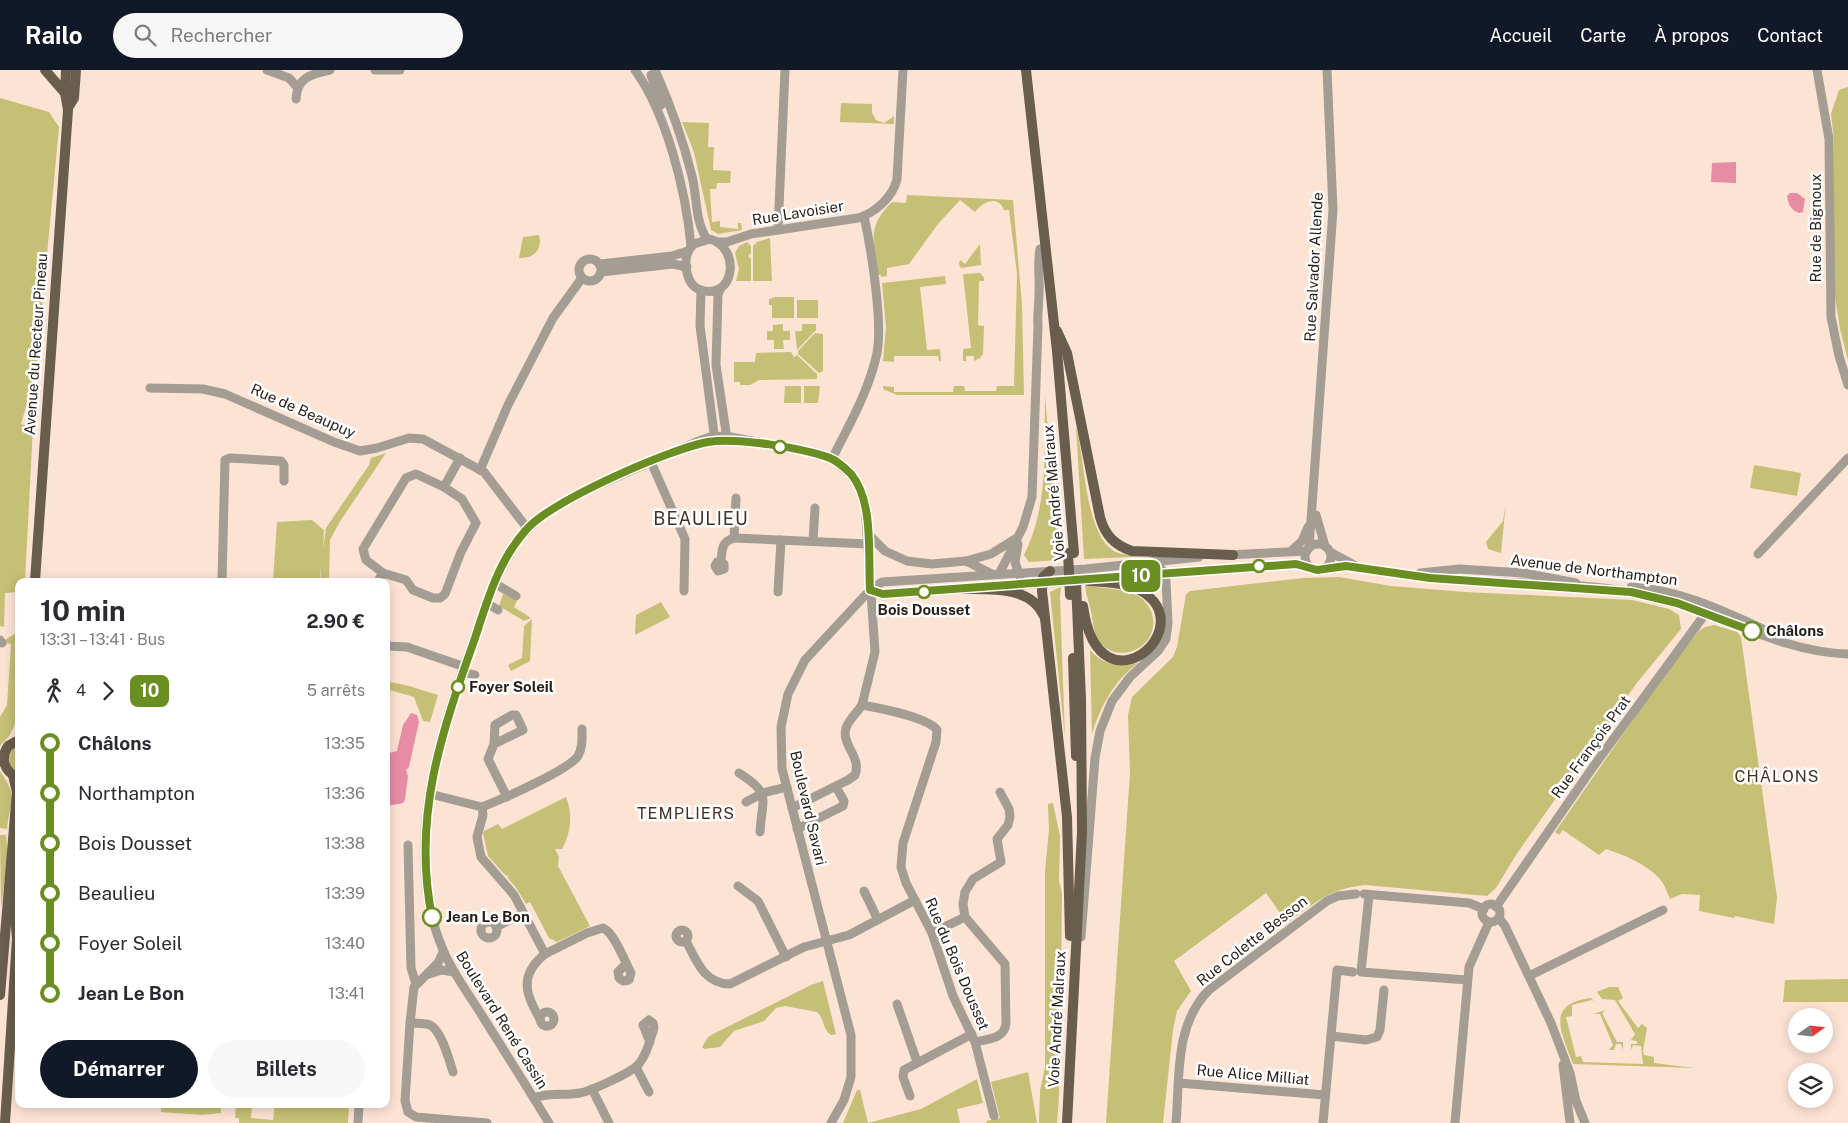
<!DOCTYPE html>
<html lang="fr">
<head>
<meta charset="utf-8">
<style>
  body { margin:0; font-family:"Public Sans",sans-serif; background:#f7f7f7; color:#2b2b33; height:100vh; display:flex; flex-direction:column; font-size:19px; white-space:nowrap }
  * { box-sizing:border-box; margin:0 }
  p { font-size:16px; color:#7c7c81 }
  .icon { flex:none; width:28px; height:28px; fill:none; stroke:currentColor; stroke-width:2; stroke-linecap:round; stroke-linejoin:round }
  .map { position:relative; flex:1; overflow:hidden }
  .panel { position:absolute; left:15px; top:508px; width:375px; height:530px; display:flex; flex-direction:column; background:#fff; border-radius:10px; box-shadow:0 2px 12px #0003 }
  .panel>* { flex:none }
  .badge { padding:0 10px; border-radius:8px; font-size:18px; line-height:32px }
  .needle { width:32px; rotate:75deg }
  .controls { position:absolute; left:1788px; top:938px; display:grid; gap:10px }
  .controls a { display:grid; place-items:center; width:45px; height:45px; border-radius:50%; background:#fff; box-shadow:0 2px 12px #0003; font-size:25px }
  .map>.badge { position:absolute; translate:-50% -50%; box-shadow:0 0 0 2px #fff }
  .legs { display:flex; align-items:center; gap:8px; height:55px; padding:0 25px; font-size:16px }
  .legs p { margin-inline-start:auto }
  .headline { display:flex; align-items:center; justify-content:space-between; height:85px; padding:0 25px }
  h1 { font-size:28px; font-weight:700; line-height:38px }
  .button { display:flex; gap:10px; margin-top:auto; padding:10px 25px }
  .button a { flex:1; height:58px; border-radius:30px; background:#111827; color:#fff; font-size:20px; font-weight:700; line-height:58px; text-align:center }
  .button a+a { background:#f7f7f7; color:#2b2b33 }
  ul { padding:0 25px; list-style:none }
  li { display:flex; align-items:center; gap:18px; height:50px; font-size:19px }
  li i { display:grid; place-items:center; width:8px; height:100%; margin:0 6px; background:currentColor }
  li i::after { content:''; width:12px; height:12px; margin:-6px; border:4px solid; border-radius:50%; background:#fff }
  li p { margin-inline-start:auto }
  li:first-child i { background:linear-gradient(#0000 50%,currentColor 0) }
  li:last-child i { background:linear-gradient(currentColor 50%,#0000 0) }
  header { display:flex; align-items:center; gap:30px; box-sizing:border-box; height:70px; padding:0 25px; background:#111827; color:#fff }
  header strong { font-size:24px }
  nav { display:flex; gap:28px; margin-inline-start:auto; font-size:18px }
  .search { width:350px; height:45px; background:#f7f7f7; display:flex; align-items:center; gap:12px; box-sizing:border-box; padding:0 18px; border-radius:28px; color:#7c7c81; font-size:19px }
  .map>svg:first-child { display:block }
</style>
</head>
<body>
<header>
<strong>Railo</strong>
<div class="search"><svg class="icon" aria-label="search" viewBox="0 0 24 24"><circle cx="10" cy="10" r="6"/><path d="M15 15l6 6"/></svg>Rechercher</div>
<nav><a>Accueil</a><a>Carte</a><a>À propos</a><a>Contact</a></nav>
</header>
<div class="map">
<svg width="1848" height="1053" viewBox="0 0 1848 1053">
  <rect width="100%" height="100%" fill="#fde3d4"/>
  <g fill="#c6bf76">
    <path d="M1848,17V290L1840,259L1834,220V70L1831,44L1839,20Z"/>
    <path d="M0,28L49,42L59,57L36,302L21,354L33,357L25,511H19V522L5,523L4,557L0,556Z"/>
    <path d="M841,33L872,34V43L876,50L884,53L894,46V54L840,52Z"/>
    <path d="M682,52L709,53L708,77H714L713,100L731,101L730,113H717L716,119H710L712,152L720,151V157L738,159V153H741L742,160L718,164L711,160L694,82Z"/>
    <path d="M907,125L1013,130L1022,235L1024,325H897L883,319V316L894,317V322H953L954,316H964L965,321H996L997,316H1014L1017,204L1009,140H1004C998,124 982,132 975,142L960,130L938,154L909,194L887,198V206L881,207V205H878C874,171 866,157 892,132L906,133Z"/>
    <path d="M539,165C543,180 533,189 519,188L523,167Z"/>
    <path d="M770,168L772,211H753V176L757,172Z"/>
    <path d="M747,172L751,176V183L748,186L751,189V211H736L739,199L735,183L739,176Z"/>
    <path d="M980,174L981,195L961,198L959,194L960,190L965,194Z"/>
    <path d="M980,203L984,208V211H979L978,255L984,256L983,284L980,288L974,291V286H966V291H963V279L971,278L963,204Z"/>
    <path d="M945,206L946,214L920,217L927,280L940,279L941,291H939L938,286H894V292L883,291L886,257L882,213Z"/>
    <path d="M775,227H794V248H772V235H769V229Z"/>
    <rect x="797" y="230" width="21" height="18"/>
    <path d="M783,254V261H790V270H783L784,279H774V270H767V261H773V255Z"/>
    <path d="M802,254H816V260L797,280L795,261H802Z"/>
    <path d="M815,263L823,264V301L819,303L798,284V281Z"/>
    <path d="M791,282L794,287L797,285L817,304V309L759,310L750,315H740V312H734V292H755L756,283Z"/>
    <path d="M785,316H801V333H784Z"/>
    <path d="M804,316H820L818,333H804Z"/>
    <path d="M1045,326L1059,490L1029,492L1024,485C1049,435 1044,380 1045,326Z"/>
    <path d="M1076,356C1085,386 1084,466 1116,482C1127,487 1145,484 1158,484L1156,486L1084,489Z"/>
    <path d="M386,383L339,453L330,470L329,511H321V495L320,511H273L277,452L312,450L324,460L323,479L326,458L369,395L371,388Z"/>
    <path d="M1754,395L1801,403L1797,426L1750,418Z"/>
    <path d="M1506,433L1501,483L1488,479L1486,472L1503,451Z"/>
    <path d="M1339,507L1391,516L1465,522L1632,530L1669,539L1679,545L1681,559L1636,614L1516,785L1496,818L1487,826L1365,815C1331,818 1313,834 1287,853L1266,823L1174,891L1191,921L1177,941L1173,960L1163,1053H1106L1130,703L1128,645L1132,627L1173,587L1177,577L1186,524L1190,521L1303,508Z"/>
    <path d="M1085,516C1103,518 1122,518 1138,526C1145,530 1150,537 1152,544C1162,578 1113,599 1097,567C1093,559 1093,550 1091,541C1089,532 1086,525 1085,516Z"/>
    <path d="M1061,517L1060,527L1065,668L1050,522Z"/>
    <path d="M503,524L517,531L514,537L531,548L524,551L499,536Z"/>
    <path d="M661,532L670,547L635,565L636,545Z"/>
    <path d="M532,549L530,591L511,601L508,595L522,588L524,556Z"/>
    <path d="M1714,555L1737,562L1741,567L1777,828L1774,854L1735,846L1734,848L1699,841L1700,825L1682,824L1670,829C1667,822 1664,813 1659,808C1646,794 1624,785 1606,779L1599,785L1563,760L1559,765L1555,762L1674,591L1699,561L1705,557Z"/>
    <path d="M19,561L15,654L10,665L0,676V647L7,635L11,574L5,573V570Z"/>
    <path d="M1090,580C1103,595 1119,598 1138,593C1114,611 1101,635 1092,664Z"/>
    <path d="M386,612C405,613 420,620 438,625L430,652L423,651L414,627L386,619Z"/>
    <path d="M19,675V703C9,697 8,692 10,681Z"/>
    <path d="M0,701C19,729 10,729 7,759L0,758Z"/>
    <path d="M566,727C573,743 571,763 562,779H555L559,787L558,796L590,856L557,872L549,868L530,832L526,834L517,819L507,807L509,805L506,806L488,786L483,763L484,761L498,754L502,759Z"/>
    <path d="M1053,733L1060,766L1059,811L1062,823L1061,916C1054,945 1057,977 1059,1006C1060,1021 1058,1038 1057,1053H1039L1040,1021L1045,997V801L1049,760L1048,734Z"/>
    <path d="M0,765H6L8,787L1,838Z"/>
    <path d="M1848,909V932H1783L1785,910Z"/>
    <path d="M823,911L836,964L831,965C822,959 825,949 817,942L785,936L776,938L764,951L734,961L720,977L704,979L702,977L708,967L717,962L811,915Z"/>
    <path d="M1609,917H1618L1623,928L1618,931L1638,958L1642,954L1647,958L1643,981L1644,985L1654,987V993L1694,998L1573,994C1562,963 1544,934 1591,928L1596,934L1592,930L1572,935V946L1566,947L1576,987L1581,986L1583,992L1643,994L1641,976L1633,975L1631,980V974H1637V971L1631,970L1635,964L1615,930L1602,929L1597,922Z"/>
    <path d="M1606,940L1602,943L1617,972H1623V980L1621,974H1616L1614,980H1609L1613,975L1600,944H1593Z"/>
    <path d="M1028,1002L1037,1053H987L986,1051L1000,1048L991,1012Z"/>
    <path d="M977,1009L983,1033L957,1039L960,1053H843L857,1020H860L868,1053L921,1039Z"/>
    <path d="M161,1034H221V1043L202,1045L161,1042Z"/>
    <path d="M236,1034H252L251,1048L273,1050L275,1034H349L348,1053H239V1048H235Z"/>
  </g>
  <g fill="#e68da5">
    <path d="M1736,92V113L1711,112L1712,93Z"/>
    <path d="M1790,123H1797L1805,129L1803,142L1799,143C1791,140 1788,134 1787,126Z"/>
    <path d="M411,643L417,645L419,652L409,697L406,700L408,706L405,730L403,733L386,736V684L397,681L403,655Z"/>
  </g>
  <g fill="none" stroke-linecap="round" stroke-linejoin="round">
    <g stroke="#a39d93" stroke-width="9">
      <path d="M267,0L289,8L297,17"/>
      <path d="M375,0H400"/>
      <path d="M635,0C667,44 686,122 691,176"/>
      <path d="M655,0C670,34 683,70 692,106C697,126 695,152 707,169"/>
      <path d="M1817,0L1829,69L1831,247L1839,286L1848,315"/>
      <path d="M651,5L661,35"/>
      <path d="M296,29C297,8 310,4 330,0"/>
      <path d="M778,160L785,0"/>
      <path d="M710,169C742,178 734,231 701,220C693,218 689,211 687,203C685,192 685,182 694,174Z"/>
      <path d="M717,172H727L751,164L858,148C875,143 893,127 897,109L903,0"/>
      <circle cx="590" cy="200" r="11"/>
      <path d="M600,194L672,186L688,181"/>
      <path d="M601,202L673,194L687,197"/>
      <path d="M721,218L718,224L716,295L726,362"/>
      <path d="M701,220L700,256L715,371"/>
      <path d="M150,318L203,319L225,324L334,372L360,381L377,378L409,368L423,369L484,402L527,458"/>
      <path d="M832,389C849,355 869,321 877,283C883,252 871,178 864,146"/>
      <path d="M651,392L685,469L684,521"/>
      <path d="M480,400L508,335L553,248L582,208"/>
      <path d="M736,428L734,468L868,474"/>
      <path d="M1316,445L1325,476"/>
      <path d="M867,463L885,481L907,491L932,494L966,491L992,504"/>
      <path d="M813,471L815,438"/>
      <circle cx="1318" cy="487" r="13"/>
      <path d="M1018,474L1015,492L1020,507"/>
      <path d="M1309,478L1333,140L1327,0"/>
      <path d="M1291,481L1302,471L1308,457"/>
      <path d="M1330,482L1354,495"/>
      <path d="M1758,484L1848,388"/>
      <path d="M1227,485L1307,481"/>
      <path d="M966,491L991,484L1015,469"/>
      <path d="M721,492L724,494V499L718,501L715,496L717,492H721C722,480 721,472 734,468"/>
      <path d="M1325,498C1360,493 1405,506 1441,509C1515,515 1592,510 1664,529C1725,546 1782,582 1848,584"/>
      <path d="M383,503L406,510L413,520L433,528H440L445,524L461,482L476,453L462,429L444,417"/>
      <path d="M1420,503L1459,499L1524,503L1576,513"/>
      <path d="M999,504L1023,457L1032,427L1038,256C1037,244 1039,235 1039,223C1040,208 1037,195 1040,179"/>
      <path d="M222,511L225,390L230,388L281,391L284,395V411"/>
      <path d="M378,511L383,503L366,490L363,479L406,408L416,404L444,417L460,388"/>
      <path d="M494,513L516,526"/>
      <path d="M997,517L1262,496L1296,494L1309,496"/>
      <path d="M1631,517C1683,520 1727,543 1774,564"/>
      <path d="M870,520L883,524L961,519"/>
      <path d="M778,522L781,470"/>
      <path d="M487,533L498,540"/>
      <path d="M0,570L2,573"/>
      <path d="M386,576L407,577L465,597"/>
      <path d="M463,602L475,605"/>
      <path d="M494,674L523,660L516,645H512L495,655L494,674L488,689L507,727"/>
      <path d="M739,703C772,724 762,727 760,762"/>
      <path d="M430,724L482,737L483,745L477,767L481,787L514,825L545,884L587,863L603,858C614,862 625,892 631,903L629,910L623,911L619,908L618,902L626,894"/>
      <path d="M746,732L763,723L787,717"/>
      <path d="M482,737C500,730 569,700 578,686C583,678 582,667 582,659"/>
      <path d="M792,738L848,710L855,705C862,687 841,675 846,658C849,649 857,643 862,635"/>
      <path d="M797,759L843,736L844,731L836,717"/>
      <path d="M408,775L411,898L416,914"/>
      <path d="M738,816L758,831L786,887"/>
      <path d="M864,821L878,850"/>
      <path d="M1364,824L1469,833L1484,839"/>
      <path d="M1369,825L1361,902L1467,910"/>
      <circle cx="1491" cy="843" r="9"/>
      <path d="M1496,837L1593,697L1708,540"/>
      <path d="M1499,848L1505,856L1551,953L1570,1003L1576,1031L1585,1053"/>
      <circle cx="489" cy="860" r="8"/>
      <path d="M496,857L523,843"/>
      <circle cx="682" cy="866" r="6"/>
      <path d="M932,863L965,847"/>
      <path d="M1081,867L1095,688L1100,661L1112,631L1130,607L1158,581L1166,569L1168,553L1166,511L1165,503L1154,491"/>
      <path d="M686,871C696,890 704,914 730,914L804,877L849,865L915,830"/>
      <path d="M443,882L438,893L414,917L410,953C416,953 425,953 430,955C442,961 449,990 453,1002"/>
      <path d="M429,904L442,900L454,902"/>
      <path d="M1529,906L1663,840"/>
      <path d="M897,934L917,992"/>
      <circle cx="547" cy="949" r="7"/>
      <path d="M540,949C525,924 519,905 545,884"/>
      <path d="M410,953L405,1031L408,1042L416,1047L487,1053"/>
      <path d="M1331,966L1366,970L1377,967L1380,960L1384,920"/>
      <path d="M975,972C988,969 1004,969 1006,954L1005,894L965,847L963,834L965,822L973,809L1001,792L997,769L1008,755L1010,747L1009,739L1000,722"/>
      <path d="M1563,995L1570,1053"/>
      <path d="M636,997L649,1022"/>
      <path d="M1179,1013L1325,1025"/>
      <path d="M592,1019L609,1053"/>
      <path d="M910,1026L903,1007L904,1000L972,964"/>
      <path d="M534,1028C548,1022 565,1026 580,1023C591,1021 630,1003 638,995C645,987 648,977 651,967C653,962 655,958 653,953L649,950L643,955L650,972"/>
      <path d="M358,1053L359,1034"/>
      <path d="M549,1053C527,1017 505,982 483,947C470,926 454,905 444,882C392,765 454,626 494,513L516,472L541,446L590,419L696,372L710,367L725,366L796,379L832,389L850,404L857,414L865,434L875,582L862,635C878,638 928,647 937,660L936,672L903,773L901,797L906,813L932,863L953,926L975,972L994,1046"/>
      <path d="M831,1053L844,1030L851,1007V965L782,699L781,657L788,624L805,590L870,520L882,512L1086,499L1199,487"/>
      <path d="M1176,1053C1180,1007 1174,955 1209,920L1327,831L1338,826L1356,824"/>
      <path d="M1323,1053L1337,900L1353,902"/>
      <path d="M1455,1053L1469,897L1489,852"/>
    </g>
    <g stroke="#695e4d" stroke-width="10">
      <path d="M45,0L65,23"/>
      <path d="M1026,0L1057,281L1074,483"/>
      <path d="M68,38L74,28L76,0"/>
      <path d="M1057,261L1067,283L1100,447C1105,465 1114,475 1132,481L1233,485"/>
      <path d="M1050,501L1043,507L1042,521L1067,747L1070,866"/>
      <path d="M35,511L68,40L65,23L66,0"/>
      <path d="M954,519C983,520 1030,513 1044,546"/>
      <path d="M1083,536C1099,653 1212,550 1133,517C1119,512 1103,512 1088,511"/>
      <path d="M1073,588L1076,686"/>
      <path d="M18,707C4,702 0,688 8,676L19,670"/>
      <path d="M0,925L17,722L13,705"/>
      <path d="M5,1053L17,869L15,845L19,799"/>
      <path d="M1067,1053L1082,762L1081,629L1076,513"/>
    </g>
    <path stroke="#695e4d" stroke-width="10" d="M1068,483L1070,525"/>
  </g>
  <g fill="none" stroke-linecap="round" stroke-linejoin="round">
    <defs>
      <path id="line-1" d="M432,847C412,748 441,664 474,571C487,532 498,491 526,460C551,431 669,379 708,372C737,367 802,378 830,388C837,391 845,398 851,404C874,431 868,486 870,520L883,524L1296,494L1317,500L1346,496L1430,508L1631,522L1677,533L1752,561"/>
    </defs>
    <use href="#line-1" stroke="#fff" stroke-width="11"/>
    <use href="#line-1" stroke="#6b8e23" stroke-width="8"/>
  </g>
  <g fill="#fff" stroke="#6b8e23" stroke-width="2.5">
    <circle cx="780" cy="377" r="6"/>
    <circle cx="1259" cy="496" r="6"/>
    <circle cx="924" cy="522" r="6"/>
    <circle cx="1752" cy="561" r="9"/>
    <circle cx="458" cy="617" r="6"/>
    <circle cx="432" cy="847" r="9"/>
  </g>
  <g text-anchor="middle" stroke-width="5" stroke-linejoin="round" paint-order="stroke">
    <g font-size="15" fill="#271e18" stroke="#fff">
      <text transform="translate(798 143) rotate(-9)" y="5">Rue Lavoisier</text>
      <text transform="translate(1816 158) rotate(-90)" y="5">Rue de Bignoux</text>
      <text transform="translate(1314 197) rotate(-87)" y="5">Rue Salvador Allende</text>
      <text transform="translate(36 274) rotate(-86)" y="5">Avenue du Recteur Pineau</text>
      <text transform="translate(303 341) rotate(24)" y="5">Rue de Beaupuy</text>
      <text transform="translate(1054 423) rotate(-95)" y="5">Voie André Malraux</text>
      <text transform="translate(1594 500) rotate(7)" y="5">Avenue de Northampton</text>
      <text transform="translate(1591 677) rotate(-54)" y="5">Rue François Prat</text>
      <text transform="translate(808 738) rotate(77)" y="5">Boulevard Savari</text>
      <text transform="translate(1252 871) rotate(-38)" y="5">Rue Colette Besson</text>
      <text transform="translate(957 894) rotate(67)" y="5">Rue du Bois Dousset</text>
      <text transform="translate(1057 949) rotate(-87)" y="5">Voie André Malraux</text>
      <text transform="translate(502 950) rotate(58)" y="5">Boulevard René Cassin</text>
      <text transform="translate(1253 1005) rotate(5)" y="5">Rue Alice Milliat</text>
    </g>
    <g font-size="15" font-weight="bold" fill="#271e18" stroke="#fff" text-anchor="start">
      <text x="924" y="545" text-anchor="middle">Bois Dousset</text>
      <text x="1766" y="566">Châlons</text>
      <text x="469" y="622">Foyer Soleil</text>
      <text x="446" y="852">Jean Le Bon</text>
    </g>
    <g font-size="16" letter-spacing="1" fill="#443024" stroke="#fff">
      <text x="1777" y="712">CHÂLONS</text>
      <text x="686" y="749">TEMPLIERS</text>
    </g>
    <g font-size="18" letter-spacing="1" fill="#443024" stroke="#fff">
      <text x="701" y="455">BEAULIEU</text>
    </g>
  </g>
</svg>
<div class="controls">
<a><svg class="needle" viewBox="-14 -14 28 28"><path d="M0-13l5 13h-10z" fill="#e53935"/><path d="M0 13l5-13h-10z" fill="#7c7c81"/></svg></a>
<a><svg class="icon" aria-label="layers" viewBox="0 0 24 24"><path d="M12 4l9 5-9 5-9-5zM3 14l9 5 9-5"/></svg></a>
</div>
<b class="badge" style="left:1141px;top:506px;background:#6b8e23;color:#fff">10</b>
<section class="panel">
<div class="headline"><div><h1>10 min</h1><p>13:31 – 13:41 · Bus</p></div><b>2.90 €</b></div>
<div class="legs"><svg class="icon" aria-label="walk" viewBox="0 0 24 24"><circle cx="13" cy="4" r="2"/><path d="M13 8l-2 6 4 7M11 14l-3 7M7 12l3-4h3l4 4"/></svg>4<svg class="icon" aria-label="forward" viewBox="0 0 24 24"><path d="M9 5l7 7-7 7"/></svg><b class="badge" style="background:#6b8e23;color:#fff">10</b><p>5 arrêts</p></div>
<ul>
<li><i style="color:#6b8e23"></i><b>Châlons</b><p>13:35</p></li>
<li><i style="color:#6b8e23"></i><span>Northampton</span><p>13:36</p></li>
<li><i style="color:#6b8e23"></i><span>Bois Dousset</span><p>13:38</p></li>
<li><i style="color:#6b8e23"></i><span>Beaulieu</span><p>13:39</p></li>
<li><i style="color:#6b8e23"></i><span>Foyer Soleil</span><p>13:40</p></li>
<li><i style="color:#6b8e23"></i><b>Jean Le Bon</b><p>13:41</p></li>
</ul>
<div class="button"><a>Démarrer</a><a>Billets</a></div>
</section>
</div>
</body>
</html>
